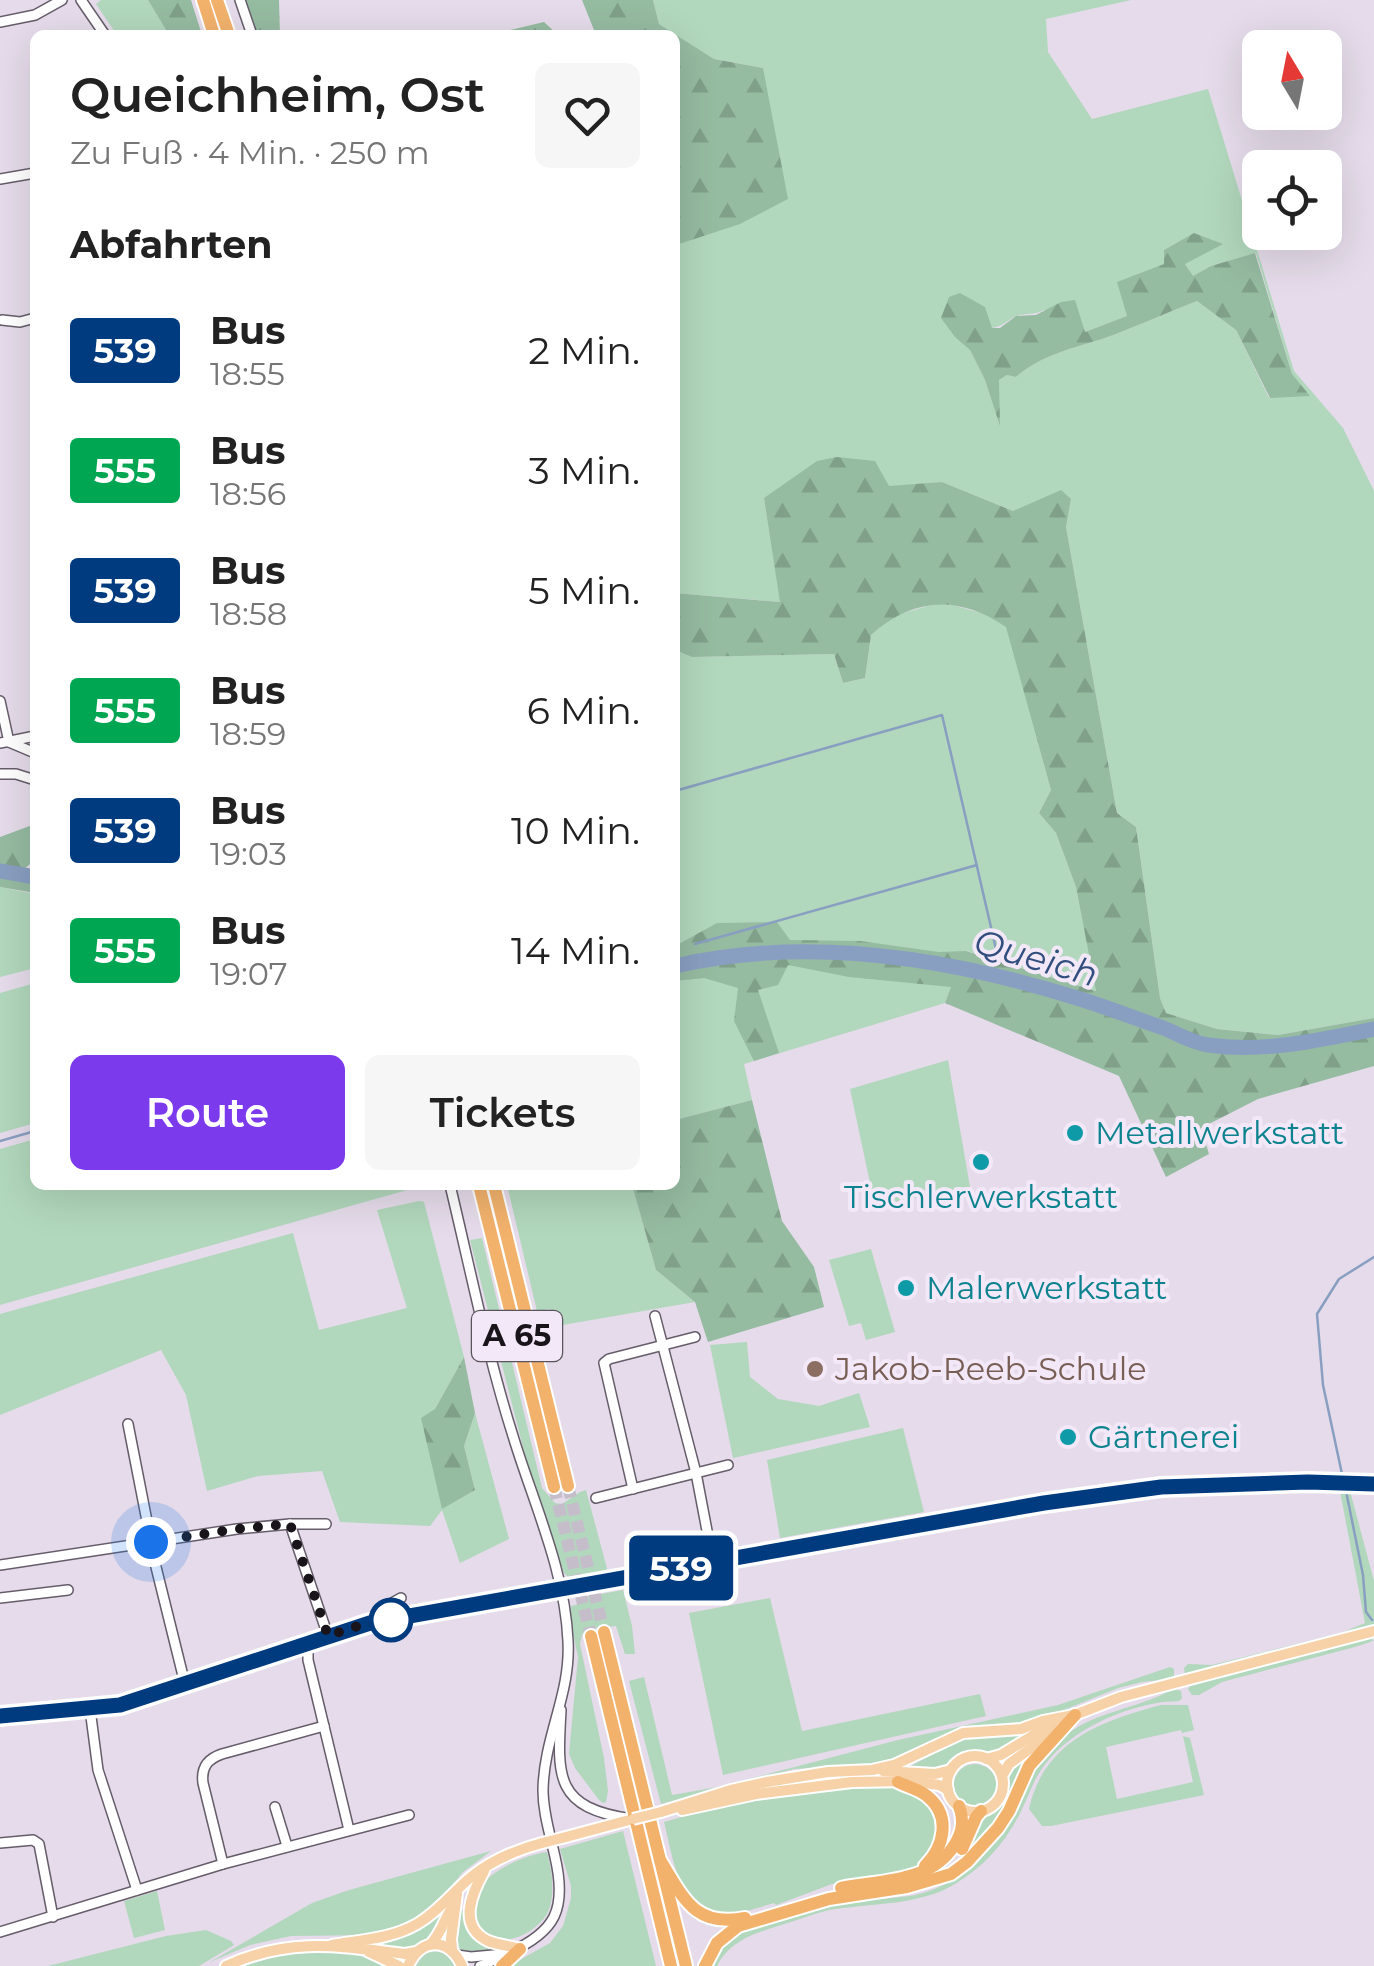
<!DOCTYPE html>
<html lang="de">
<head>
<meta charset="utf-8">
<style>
  body { margin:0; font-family:Montserrat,sans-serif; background:#f6f6f6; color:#222; height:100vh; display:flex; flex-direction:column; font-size:38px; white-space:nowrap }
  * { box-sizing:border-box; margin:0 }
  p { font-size:32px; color:#767676 }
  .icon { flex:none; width:55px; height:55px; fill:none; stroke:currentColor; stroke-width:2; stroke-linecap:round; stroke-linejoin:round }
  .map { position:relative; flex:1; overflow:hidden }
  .sheet { position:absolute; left:30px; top:30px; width:650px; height:1160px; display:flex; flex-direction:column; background:#fff; border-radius:15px; box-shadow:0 10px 40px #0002 }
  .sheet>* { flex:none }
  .badge { padding:0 20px; border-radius:8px; font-size:35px; line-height:65px }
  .needle { width:65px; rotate:350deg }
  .controls { position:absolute; left:1242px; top:30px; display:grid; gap:20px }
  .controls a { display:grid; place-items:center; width:100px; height:100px; border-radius:15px; background:#fff; box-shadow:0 10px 40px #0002; font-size:50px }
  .you { position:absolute; width:50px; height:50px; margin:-25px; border:8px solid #fff; border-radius:50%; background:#1a73e8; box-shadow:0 0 0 15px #1a73e833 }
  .map>.badge { position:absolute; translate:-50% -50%; box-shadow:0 0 0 5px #fff }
  h2 { padding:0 40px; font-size:38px; line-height:90px }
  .round { display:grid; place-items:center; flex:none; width:105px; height:105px; border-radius:15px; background:#f6f6f6 }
  .overview { display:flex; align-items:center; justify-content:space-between; height:170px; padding:0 40px }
  h1 { font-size:48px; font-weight:600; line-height:75px }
  .action { display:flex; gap:20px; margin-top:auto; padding:20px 40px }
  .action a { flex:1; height:115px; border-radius:15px; background:#7c3aed; color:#fff; font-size:40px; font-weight:600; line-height:115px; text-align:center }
  .action a+a { background:#f6f6f6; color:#222 }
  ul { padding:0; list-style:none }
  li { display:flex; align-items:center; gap:30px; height:120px; padding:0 40px }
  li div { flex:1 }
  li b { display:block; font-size:38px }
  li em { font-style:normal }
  li .badge { min-width:110px; font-weight:700; text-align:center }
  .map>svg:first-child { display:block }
</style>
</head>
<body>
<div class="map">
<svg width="1374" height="1966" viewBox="0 0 1374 1966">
  <defs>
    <pattern id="forest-firs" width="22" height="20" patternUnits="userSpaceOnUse" patternTransform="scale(2.5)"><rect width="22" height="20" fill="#95bba1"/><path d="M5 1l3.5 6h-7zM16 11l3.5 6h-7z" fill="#80a08a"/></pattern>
  </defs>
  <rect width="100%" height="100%" fill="#e5dbea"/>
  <g fill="#b1d7bc" fill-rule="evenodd">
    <path d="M101,0H148L169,35H117L96,4Z"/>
    <path d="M653,0H1131L1046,19L1048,52L1092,119L1208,89L1294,371L1343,428L1374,491V1018L1278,1035L1217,1029L1166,1013L1160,998L1136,827L1117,813L1066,527L1071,499L1013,511L942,482L764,498L781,602L675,593V240L763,68L714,59L659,24ZM1195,233L1185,264L1193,277L1211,266L1256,253L1292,374L1269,398L1236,330L1197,301C1165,313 1134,328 1102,339C1071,349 1041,355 1016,377L1007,375L999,380V421L985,380L970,350L991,328C1004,327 1009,317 1020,315C1030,313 1035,315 1044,310L1085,332L1128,316L1165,264L1164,250Z"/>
    <path d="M941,602L989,615L1007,627L1051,790L1039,813L1056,833L1076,887L1097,991L967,951L945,1003L744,1064L752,1100L675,1120V650L693,657L834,654L843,683L865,678L871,635L893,616Z"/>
    <path d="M0,887L35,894V968L0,977Z"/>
    <path d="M35,983V1123L0,1133V993Z"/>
    <path d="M948,1060L970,1187L875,1206L850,1089Z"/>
    <path d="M35,1139V1185H425L0,1305V1149Z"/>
    <path d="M507,1185H632L656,1270L695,1302L551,1327L550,1309L537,1311Z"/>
    <path d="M419,1201L424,1202L464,1357L435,1409L442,1508L475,1490L464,1446L475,1413L509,1539L460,1563L442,1510L430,1526L340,1522L322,1471L258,1476L207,1491L186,1395L161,1350L0,1415V1314L293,1233L319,1330L407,1308L377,1210Z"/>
    <path d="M482,1238L542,1488L555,1503L562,1504L580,1492L586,1490L609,1576C592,1579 576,1587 564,1573L525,1455L470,1240Z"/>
    <path d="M871,1249L895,1332L866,1340L861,1323L849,1326L829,1260Z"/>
    <path d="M747,1342L750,1377L778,1399L819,1406L859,1393L870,1427L733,1458L710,1345Z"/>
    <path d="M903,1428L924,1512L780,1538L767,1460Z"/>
    <path d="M1340,1491H1350L1374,1581V1625L1339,1636L1185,1674L1184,1668L1188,1664L1212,1665L1341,1633L1365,1623Z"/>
    <path d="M623,1590L632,1626L635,1654H625L616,1626L587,1629L582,1635L580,1644L604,1758L608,1791L606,1802L603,1803L599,1800L575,1768L569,1754L578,1657L570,1619L571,1606L579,1604L585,1597Z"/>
    <path d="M770,1598L802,1731L980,1694L986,1716L723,1775L689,1613Z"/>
    <path d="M1372,1638L1373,1641L1355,1647L1222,1682L1199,1695H1192L1188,1689L1193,1682Z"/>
    <path d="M1170,1667L1174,1669V1677L1170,1679L1142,1682L1118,1688L1032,1723L984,1726L954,1731L910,1757L875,1765L794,1769L661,1804L629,1681L644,1677L672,1795L718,1787L898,1740L1058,1705Z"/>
    <path d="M1173,1689L1181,1691L1182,1698L1179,1701C1172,1702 1164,1701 1157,1703C1115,1710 1065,1734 1041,1770C1032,1783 1028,1798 1021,1811C1007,1841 984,1867 955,1884C919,1906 870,1903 829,1910C812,1914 795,1921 778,1926C753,1934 730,1941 717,1966H711C715,1956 719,1948 727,1940C756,1914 840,1905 880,1899C897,1897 916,1897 932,1890C967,1877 997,1846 1013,1813C1027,1786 1033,1765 1056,1743C1091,1710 1135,1711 1173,1689Z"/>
    <path d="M1161,1705H1188L1194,1730L1182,1733L1181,1730L1106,1747L1117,1799L1193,1782L1183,1736L1190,1738L1204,1795L1051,1826H1042L1029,1809C1044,1741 1101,1721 1161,1705Z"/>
    <path d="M1030,1733L1000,1754H964L942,1771L907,1768L963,1738Z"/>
    <path d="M1038,1747L998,1823L958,1862L981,1820L997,1811L1005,1800L1008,1775L1011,1770Z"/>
    <circle cx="975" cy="1786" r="22"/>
    <path d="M841,1787L903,1788L926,1799L939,1824L931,1856L918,1867L900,1873L832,1884L776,1905L774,1903C759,1907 742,1914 726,1914C678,1913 673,1857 664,1822L737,1801Z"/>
    <path d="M623,1831L656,1966H509L550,1943L563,1926L571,1898V1886L560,1849Z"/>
    <path d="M491,1851L463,1872L443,1897L413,1922L372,1935L291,1936L250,1945L210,1962L312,1903L349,1890Z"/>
    <path d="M547,1852C552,1869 556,1897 547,1914C534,1935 499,1951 480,1930C475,1924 474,1915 472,1908C475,1901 478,1891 482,1885C495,1868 526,1855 547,1852Z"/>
    <path d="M157,1891L165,1930L134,1938L124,1901Z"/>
    <path d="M461,1910H463C464,1928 473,1940 488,1948L489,1951L464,1953C452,1942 456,1925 461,1910Z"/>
    <path d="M443,1913C431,1948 412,1955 377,1945L410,1935Z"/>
    <path d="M206,1930L231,1941L234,1945L199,1966H48L166,1936Z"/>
    <path d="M316,1950L354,1954L389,1966H244L278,1956Z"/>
    <path d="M432,1951L446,1953L458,1966H416L423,1955Z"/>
  </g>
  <g fill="url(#forest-firs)">
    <path d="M148,0H191L202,35H169Z"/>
    <path d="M240,0H279L280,35H252Z"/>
    <path d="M582,0H653L659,24L714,59L763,68L788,199L740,224L679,244L675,249V35H596Z"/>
    <path d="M544,22L558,35H489Z"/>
    <path d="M1194,233L1223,244L1185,264L1193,276L1211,266L1255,253L1292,374L1310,396L1270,398L1236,330L1197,301C1165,313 1134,328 1102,339C1071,349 1041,355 1016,377L1007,375L999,380L1000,426L985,380L970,350L955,337L941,318L949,297L960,293L985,307L992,328H1000L1016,316L1036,315L1061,302L1075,300L1085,332L1127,316L1117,282L1164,264V250Z"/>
    <path d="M837,457L875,461L889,486L942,482L1013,511L1061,490L1071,499L1066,527L1117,813L1136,827L1160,998L1166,1013L1217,1029L1278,1035L1374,1018V1066L1258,1099L1201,1128L1209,1154L1166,1177L1119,1076L945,1003L951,987L849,977L788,965L778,985L758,990L779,1053L754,1061L734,1021L738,988L704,978L675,981V946L717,923L777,922L790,940L860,941L939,952L966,951L1096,991L1076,887L1056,833L1039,813L1051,790L1006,627C958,595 914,597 871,635L865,678L843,683L834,654L692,657L675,650V593L780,602L764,498L817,461Z"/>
    <path d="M35,824V860L24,869L25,873L35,876V893L0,887V837Z"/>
    <path d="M752,1100L782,1221L814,1267L824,1307L708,1342L695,1302L656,1270L632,1185H675V1120Z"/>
    <path d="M464,1357L475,1413L464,1446L475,1490L442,1509L421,1418L435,1409Z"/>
  </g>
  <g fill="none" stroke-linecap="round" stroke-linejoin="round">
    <g stroke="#899fc1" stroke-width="2.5">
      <path d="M675,791L942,715L999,962"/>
      <path d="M695,944L977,865"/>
      <path d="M1002,976L1003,978"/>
      <path d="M0,1141L35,1131"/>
      <path d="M1342,1474L1323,1385L1317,1314L1339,1279L1374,1257"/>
      <path d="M1346,1491L1363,1575L1366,1612L1372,1620"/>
    </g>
    <g stroke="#899fc1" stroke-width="15">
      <path d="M0,871L35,877"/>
      <path d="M675,966C809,935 950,958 1080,999C1109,1008 1137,1019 1166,1029C1179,1035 1194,1043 1208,1045C1265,1053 1319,1040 1374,1029"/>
    </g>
    <g stroke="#c6bdcb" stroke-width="12" stroke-dasharray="12 6" stroke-linecap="butt">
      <path d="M568,1486L604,1632"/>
      <path d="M554,1487L591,1636"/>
    </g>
    <defs>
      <g id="minor">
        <path d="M81,0L105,35"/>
        <path d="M240,0L252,35"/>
        <path d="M0,22L35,15L62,0"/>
        <path d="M0,179L35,173"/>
        <path d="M2,320L20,322L35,318"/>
        <path d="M0,701L9,742"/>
        <path d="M9,742L35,753"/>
        <path d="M0,743L35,736"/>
        <path d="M0,774H16L35,780"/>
        <path d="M450,1185C470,1268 487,1354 513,1436C533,1502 565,1570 568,1641C571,1694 544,1736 543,1790C543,1813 550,1834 555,1857C567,1909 556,1932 508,1953C498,1957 490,1963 480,1966"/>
        <path d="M655,1316L696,1473L713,1562"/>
        <path d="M128,1424L156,1567L185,1684"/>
        <path d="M633,1489L604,1363L609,1359L695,1337"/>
        <path d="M596,1498L728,1465"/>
        <path d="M290,1524H326"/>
        <path d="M0,1565L237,1529L290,1524L328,1636"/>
        <path d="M0,1598L68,1590"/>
        <path d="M371,1623L378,1611L401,1598"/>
        <path d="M308,1642V1660L349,1830"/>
        <path d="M90,1709L98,1770L137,1890"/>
        <path d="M561,1710C557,1778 555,1808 632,1819"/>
        <path d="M0,1716L120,1705L371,1623L1069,1498C1129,1489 1188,1486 1249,1484C1291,1483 1332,1481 1374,1484"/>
        <path d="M275,1807L287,1846"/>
        <path d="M0,1843L33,1840L39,1844L53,1917"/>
        <path d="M223,1864L203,1783C201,1768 207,1759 222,1754L324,1726"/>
        <path d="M0,1932L223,1864L409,1815"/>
        <path d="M457,1955L471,1957L504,1954"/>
      </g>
      <g id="major">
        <path d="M1072,1716L1121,1697L1374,1631"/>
        <circle cx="975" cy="1784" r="28"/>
        <path d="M986,1759L1001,1755L1052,1724"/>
        <path d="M883,1771L935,1774L951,1770"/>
        <path d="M1002,1776L1009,1764L1059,1728"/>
        <path d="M682,1810L756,1794L852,1782L912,1781L939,1785L948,1790"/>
        <path d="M661,1812L731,1790L767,1782L828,1772L872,1770L894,1765L963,1733L1021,1729L1043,1721L1074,1715"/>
        <path d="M562,1838L633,1819"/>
        <path d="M484,1871C472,1893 457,1926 488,1941C498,1945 510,1946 520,1949"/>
        <path d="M332,1945C361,1940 391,1939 417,1924C438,1912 453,1892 471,1877C492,1860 516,1850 542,1843"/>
        <path d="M430,1945C442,1933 445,1917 454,1904"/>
        <path d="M452,1949L451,1939L457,1893"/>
        <path d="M369,1952L399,1966"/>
        <path d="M226,1966C290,1937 338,1946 405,1954L416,1952"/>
        <path d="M408,1966C420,1937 450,1937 462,1966"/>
      </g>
      <g id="highway">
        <path d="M203,0L214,35"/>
        <path d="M217,0L229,35"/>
        <path d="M479,1185L554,1487"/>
        <path d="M494,1185L568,1486"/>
        <path d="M604,1632L686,1966"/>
        <path d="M591,1636L671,1966"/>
        <path d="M898,1782C908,1787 919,1789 927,1796C951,1815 945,1846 925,1866"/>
        <path d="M962,1849L976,1817L981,1811"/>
        <path d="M660,1860C683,1897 694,1928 745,1918"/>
        <path d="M841,1888C880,1880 932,1883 955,1844C963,1831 964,1820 959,1806"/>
        <path d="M502,1966L520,1949"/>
        <path d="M705,1966L717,1943L738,1926L829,1899L907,1887L951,1874L967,1862L998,1828L1009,1811L1029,1766L1075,1715"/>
      </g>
    </defs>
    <use href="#minor" stroke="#665d6a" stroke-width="12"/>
    <use href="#major" stroke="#fff" stroke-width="14"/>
    <use href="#highway" stroke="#fff" stroke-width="16"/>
    <use href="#minor" stroke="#fff" stroke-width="9"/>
    <use href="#major" stroke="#f7d1a7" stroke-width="10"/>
    <use href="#highway" stroke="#f2b26c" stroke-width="12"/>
    <defs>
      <g id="major-bridge">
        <path d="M633,1819L661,1812"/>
        <path d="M542,1843L562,1838"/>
      </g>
    </defs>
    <use href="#major-bridge" stroke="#fff" stroke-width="14" stroke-linecap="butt"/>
    <use href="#major-bridge" stroke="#f7d1a7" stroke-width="10"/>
  </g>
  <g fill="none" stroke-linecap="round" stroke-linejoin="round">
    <defs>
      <path id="line" d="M0,1716L120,1705L370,1623L1044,1503L1161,1487L1308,1482L1374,1484"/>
    </defs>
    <use href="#line" stroke="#fff" stroke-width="22"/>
    <use href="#line" stroke="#003b80" stroke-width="15"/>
    <path stroke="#18141a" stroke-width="10" stroke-dasharray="0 18" d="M151,1542L237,1529L290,1524L328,1636L354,1627L391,1620"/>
  </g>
  <g fill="#0f9aa8" stroke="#f2e8f7" stroke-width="4">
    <circle cx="1075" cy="1133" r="10"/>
    <circle cx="981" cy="1162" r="10"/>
    <circle cx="906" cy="1288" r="10"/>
    <circle cx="1068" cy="1437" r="10"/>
  </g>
  <circle fill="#8d6e63" stroke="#f2e8f7" stroke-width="4" cx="815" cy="1369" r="10"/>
  <circle fill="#fff" stroke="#003b80" stroke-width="5" cx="391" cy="1620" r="20"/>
  <g text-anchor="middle" stroke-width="8" stroke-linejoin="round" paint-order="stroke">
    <rect fill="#f2e8f7" stroke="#59545c" stroke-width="2.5" x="472" y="1311" width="90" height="50" rx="8"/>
    <g font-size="30" font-weight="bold" fill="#18141a">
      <text x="517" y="1346">A 65</text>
    </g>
    <g font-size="32" fill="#0d838f" stroke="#f2e8f7" text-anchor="start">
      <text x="1095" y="1144">Metallwerkstatt</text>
      <text x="981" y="1208" text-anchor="middle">Tischlerwerkstatt</text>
      <text x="926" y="1299">Malerwerkstatt</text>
      <text x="1088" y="1448">Gärtnerei</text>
    </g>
    <g font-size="32" fill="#785e54" stroke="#f2e8f7" text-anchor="start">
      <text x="835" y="1380">Jakob-Reeb-Schule</text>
    </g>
    <g font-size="35" font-style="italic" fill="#314e7e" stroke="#f2e8f7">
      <text transform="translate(1036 958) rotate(16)" y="12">Queich</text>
    </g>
  </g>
</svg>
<div class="controls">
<a><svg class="needle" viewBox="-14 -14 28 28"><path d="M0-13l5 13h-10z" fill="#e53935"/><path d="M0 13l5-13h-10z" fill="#767676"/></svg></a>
<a><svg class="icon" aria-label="locate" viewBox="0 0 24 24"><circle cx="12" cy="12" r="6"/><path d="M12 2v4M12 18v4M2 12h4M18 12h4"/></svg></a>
</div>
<div class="you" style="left:151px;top:1542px"></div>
<b class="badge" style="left:681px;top:1568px;background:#003b80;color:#fff">539</b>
<section class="sheet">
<div class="overview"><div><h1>Queichheim, Ost</h1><p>Zu Fuß · 4 Min. · 250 m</p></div><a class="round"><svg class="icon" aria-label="heart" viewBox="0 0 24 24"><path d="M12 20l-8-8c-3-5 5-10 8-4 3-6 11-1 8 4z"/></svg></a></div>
<h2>Abfahrten</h2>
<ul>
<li><span class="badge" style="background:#003b80;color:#fff">539</span><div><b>Bus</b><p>18:55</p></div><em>2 Min.</em></li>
<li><span class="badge" style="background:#00a651;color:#fff">555</span><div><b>Bus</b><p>18:56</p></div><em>3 Min.</em></li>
<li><span class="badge" style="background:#003b80;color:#fff">539</span><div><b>Bus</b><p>18:58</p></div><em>5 Min.</em></li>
<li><span class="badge" style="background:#00a651;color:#fff">555</span><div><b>Bus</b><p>18:59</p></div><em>6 Min.</em></li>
<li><span class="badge" style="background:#003b80;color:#fff">539</span><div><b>Bus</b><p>19:03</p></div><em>10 Min.</em></li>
<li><span class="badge" style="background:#00a651;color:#fff">555</span><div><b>Bus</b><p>19:07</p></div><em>14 Min.</em></li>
</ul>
<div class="action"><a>Route</a><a>Tickets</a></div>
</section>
</div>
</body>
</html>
